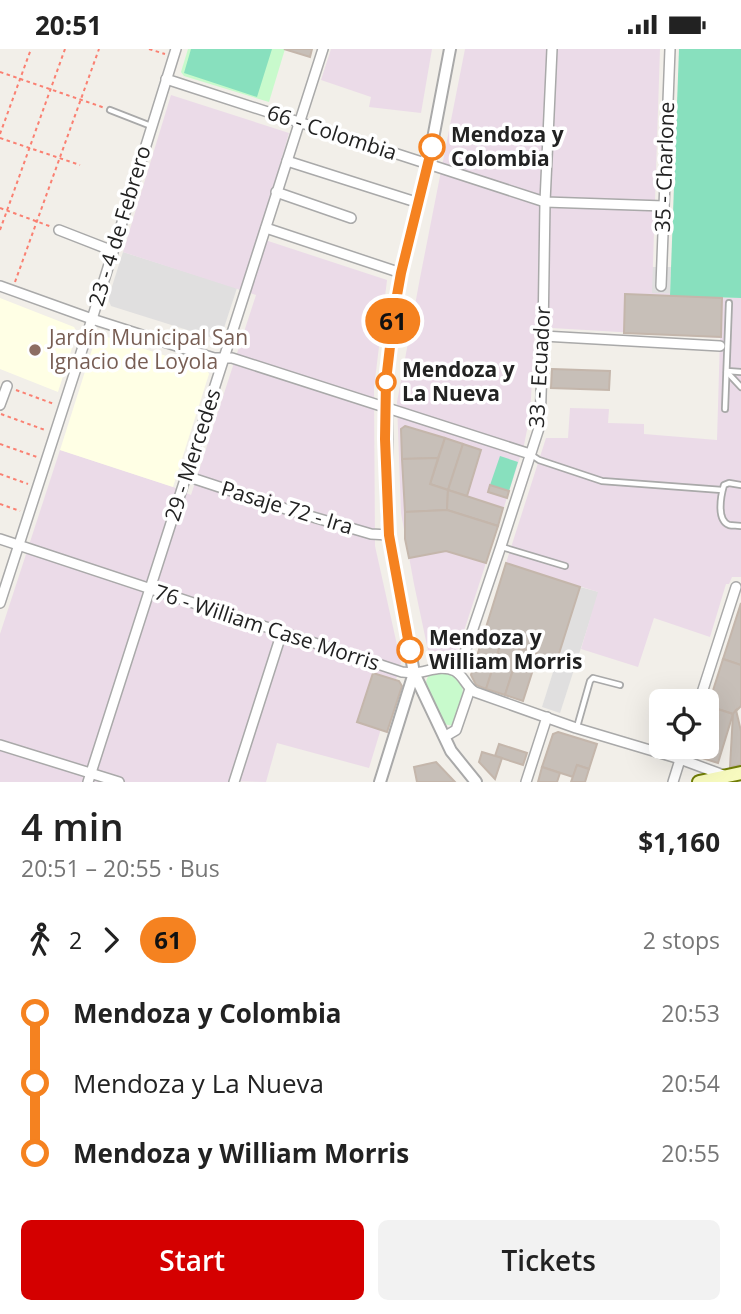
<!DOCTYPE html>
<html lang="en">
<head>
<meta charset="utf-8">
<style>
  body { margin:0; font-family:"Open Sans",sans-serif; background:#f2f2f2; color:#222; height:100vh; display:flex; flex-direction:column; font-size:26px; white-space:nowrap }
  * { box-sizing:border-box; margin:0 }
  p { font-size:23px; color:#767676 }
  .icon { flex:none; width:38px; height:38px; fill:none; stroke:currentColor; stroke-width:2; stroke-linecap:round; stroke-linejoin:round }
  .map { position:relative; height:733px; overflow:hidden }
  .details { display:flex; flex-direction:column; background:#fff; flex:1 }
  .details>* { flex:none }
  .badge { padding:0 14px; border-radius:23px; font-size:24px; line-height:46px }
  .tools { position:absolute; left:649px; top:640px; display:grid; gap:14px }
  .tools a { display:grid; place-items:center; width:70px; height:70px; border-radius:10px; background:#fff; box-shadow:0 7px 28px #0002; font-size:35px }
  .map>.badge { position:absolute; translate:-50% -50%; box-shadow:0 0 0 4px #fff }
  .legs { display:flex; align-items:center; gap:10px; height:77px; padding:0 21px; font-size:23px }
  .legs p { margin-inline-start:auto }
  .summary { display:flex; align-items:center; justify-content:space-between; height:119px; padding:0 21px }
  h1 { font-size:38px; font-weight:600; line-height:52px }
  .cta { display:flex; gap:14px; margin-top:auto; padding:14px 21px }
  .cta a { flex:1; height:80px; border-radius:10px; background:#d40000; color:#fff; font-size:28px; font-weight:600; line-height:80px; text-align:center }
  .cta a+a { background:#f2f2f2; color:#222 }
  ul { padding:0 21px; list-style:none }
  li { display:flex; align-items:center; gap:24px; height:70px; font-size:26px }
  li i { display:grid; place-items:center; width:10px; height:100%; margin:0 9px; background:currentColor }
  li i::after { content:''; width:18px; height:18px; margin:-9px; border:5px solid; border-radius:50%; background:#fff }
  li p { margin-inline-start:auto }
  li:first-child i { background:linear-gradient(#0000 50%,currentColor 0) }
  li:last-child i { background:linear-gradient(currentColor 50%,#0000 0) }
  .status { display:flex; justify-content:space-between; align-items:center; height:49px; padding:0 35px; background:#fff; direction:ltr }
  .status svg { height:19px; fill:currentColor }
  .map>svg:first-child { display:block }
</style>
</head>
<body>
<div class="status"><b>20:51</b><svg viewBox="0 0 49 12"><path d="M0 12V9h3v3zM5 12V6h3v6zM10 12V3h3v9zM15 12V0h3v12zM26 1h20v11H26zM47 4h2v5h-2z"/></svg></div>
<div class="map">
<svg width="741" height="733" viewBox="0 0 741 733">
  <rect width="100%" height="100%" fill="#f2efe9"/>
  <g fill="#e0dfdf">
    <path d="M123,203L237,239L221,288L216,290L111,257L108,250Z"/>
    <path d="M652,218H671L670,247L613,245Z"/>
    <path d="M580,538L599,543L560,664L542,658Z"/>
  </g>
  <g fill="#ebdbe8">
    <path d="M331,0H432L421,64L369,58L371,48L321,31Z"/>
    <path d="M465,0H660L652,244L723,246V249H741V528H732L729,535H726L710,588L654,569L638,618L581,600L598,543L506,514L546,389H568L570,359L609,360L608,374L644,375V385L717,391L720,289L535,278L530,366L524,396L454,613L434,614L429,606L414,535L401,464L397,353L420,229Z"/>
    <path d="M171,46L289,84L259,189L387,231L374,339L375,497L401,614L369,719L277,694L266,733L229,732V733H0V585L60,401L173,438L191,446L256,246L123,203Z"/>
  </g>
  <g fill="#ffffe5">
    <path d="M0,249L74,278L77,283L58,343L0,320Z"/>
    <path d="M101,286L207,320L209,325L173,438L60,401L96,288Z"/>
  </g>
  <g fill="#c8facc">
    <path d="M188,0H285L269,53L184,27L181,23Z"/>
    <path d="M439,622C475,628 462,653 453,677L444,675L426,634C427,626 431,624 439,622Z"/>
  </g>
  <g fill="#88e0be">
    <path d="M191,0H272L257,48L184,24Z"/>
    <path d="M679,0H741V249L670,247Z"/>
    <path d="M500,407L518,413L509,442L490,436Z"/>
  </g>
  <g fill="#c7bfb8" stroke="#c4b6ab" stroke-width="2">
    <path d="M284,0H312L310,8Z"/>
    <path d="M625,245L722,249L721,288L624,284Z"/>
    <path d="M552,320L610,322L609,341L551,339Z"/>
    <path d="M405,377L445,389L438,409L402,410L401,380Z"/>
    <path d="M445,389L463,395L448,441L430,435Z"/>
    <path d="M463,395L481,401L467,447L448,441Z"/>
    <path d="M438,409L430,435L448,441L447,461L405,463L402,410Z"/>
    <path d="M490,436L509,442L507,449L488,443Z"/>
    <path d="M448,441L503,459L498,477L447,461Z"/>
    <path d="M447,461L498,477L486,514L446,502L409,509L405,490V463Z"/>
    <path d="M506,514L580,538L557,611L483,588Z"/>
    <path d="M741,554V616L723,610Z"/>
    <path d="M483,588L501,594L486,640L476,636L471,626Z"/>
    <path d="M501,594L520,599L505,646L486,640Z"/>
    <path d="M520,599L538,605L523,652L505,646Z"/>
    <path d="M723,610L741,616V657L733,665L708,657Z"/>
    <path d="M373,624L399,632L402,637L387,683L357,673Z"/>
    <path d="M708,657L733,665L718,714L693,706L695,698H707V661Z"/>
    <path d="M736,661L741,682V716L730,718L733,665Z"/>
    <path d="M558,683L597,695L589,720L577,716L573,728L542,718L553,685Z"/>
    <path d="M499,695L527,704L523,716L495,707Z"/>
    <path d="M482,703L502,709L495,730L479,713Z"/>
    <path d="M436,713L455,733H417L414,718Z"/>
    <path d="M577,716L589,720L585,733H571Z"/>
    <path d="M542,718L560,724L557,733H538Z"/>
  </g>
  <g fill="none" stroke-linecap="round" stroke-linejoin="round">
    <defs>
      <g id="service">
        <path d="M110,61L151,77"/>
        <path d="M727,322L741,323"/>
        <path d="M727,323L741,338"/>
        <path d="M725,360L729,254"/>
        <path d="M530,405L539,411L602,432L722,441"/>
        <path d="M741,436L729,434L724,436C721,446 716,471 729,476C733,477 737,476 741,477"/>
        <path d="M502,498L565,517"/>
        <path d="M577,678L590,632L593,629L620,636"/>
      </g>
      <g id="minor">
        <path d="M166,30L545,153L664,157"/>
        <path d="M287,112L419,154"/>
        <path d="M276,143L351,169"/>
        <path d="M266,179L401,224"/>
        <path d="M59,181L113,202"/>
        <path d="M0,237L92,270L214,309H232L530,405"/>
        <path d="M661,237L670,0"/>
        <path d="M543,287L720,297"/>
        <path d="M0,356L7,337"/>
        <path d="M186,427L289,461L371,485L389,486"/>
        <path d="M0,490L402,623C406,623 410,624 414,624C428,623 441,615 455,622C464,627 466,638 475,643L576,679L680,710L726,727"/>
        <path d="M0,554L92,270L176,0"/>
        <path d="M458,624L501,497L540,376L543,287L545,153L552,0"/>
        <path d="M699,653L736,538"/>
        <path d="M444,688L456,681L470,640"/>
        <path d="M0,696L119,733"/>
        <path d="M88,733L323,0"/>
        <path d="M234,733L282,583"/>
        <path d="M526,733L547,668"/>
        <path d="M673,733L684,698"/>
      </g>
      <g id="tertiary">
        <path d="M450,0L428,116L401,224L394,263L386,333L387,460L389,486L414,624L451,702L476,733"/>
        <path d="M380,733L414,624"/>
      </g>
      <path id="secondary" d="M699,733L741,724"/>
    </defs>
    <use href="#service" stroke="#a9a9a9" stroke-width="8"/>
    <use href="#minor" stroke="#a9a9a9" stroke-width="12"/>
    <use href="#tertiary" stroke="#a9a9a9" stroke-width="14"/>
    <use href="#secondary" stroke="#707d05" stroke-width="16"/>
    <g stroke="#fa8072" stroke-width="2" stroke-dasharray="3.5 3.5" stroke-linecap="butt">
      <path d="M149,0L165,5"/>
      <path d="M0,23L105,59"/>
      <path d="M0,85L31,0"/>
      <path d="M0,89L80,116"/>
      <path d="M0,159L52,178"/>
      <path d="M0,181L65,0"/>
      <path d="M15,233L99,0"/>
      <path d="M16,341L54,355"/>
      <path d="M1,365L45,381"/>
      <path d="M0,395L37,408"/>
      <path d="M0,425L28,435"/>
      <path d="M0,455L20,462"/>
    </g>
    <use href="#service" stroke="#fff" stroke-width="4.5"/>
    <use href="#minor" stroke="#fff" stroke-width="9"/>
    <use href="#tertiary" stroke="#fff" stroke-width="10"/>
    <use href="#secondary" stroke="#f7fabf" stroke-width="12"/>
  </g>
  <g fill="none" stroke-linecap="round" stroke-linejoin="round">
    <defs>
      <path id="line-1" d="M410,601L389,486L385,390L386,332L394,263L401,224L432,98"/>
    </defs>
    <use href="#line-1" stroke="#fff" stroke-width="16"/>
    <use href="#line-1" stroke="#f58220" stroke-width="10"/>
  </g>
  <g fill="#fff" stroke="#f58220" stroke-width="3.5">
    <circle cx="432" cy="98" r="12"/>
    <circle cx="386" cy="333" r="9"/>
    <circle cx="410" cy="601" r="12"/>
  </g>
  <circle fill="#8d6e63" stroke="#fff" stroke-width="2.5" cx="35" cy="301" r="7"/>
  <g text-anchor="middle" stroke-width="7" stroke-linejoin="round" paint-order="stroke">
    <g font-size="21" fill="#222" stroke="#fff">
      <text transform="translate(332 84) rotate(18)" y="7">66 - Colombia</text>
      <text transform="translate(665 118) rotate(-88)" y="7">35 - Charlone</text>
      <text transform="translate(120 177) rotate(-73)" y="7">23 - 4 de Febrero</text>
      <text transform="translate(540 318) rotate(-87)" y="7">33 - Ecuador</text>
      <text transform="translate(193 406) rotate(-72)" y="7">29 - Mercedes</text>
      <text transform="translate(287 459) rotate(17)" y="7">Pasaje 72 - Ira</text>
      <text transform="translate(267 579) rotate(18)" y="7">76 - William Case Morris</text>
    </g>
    <g font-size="21" font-weight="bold" fill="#222" stroke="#fff" text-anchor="start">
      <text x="451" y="93">Mendoza y<tspan x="451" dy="24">Colombia</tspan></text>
      <text x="402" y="328">Mendoza y<tspan x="402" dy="24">La Nueva</tspan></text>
      <text x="429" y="596">Mendoza y<tspan x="429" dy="24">William Morris</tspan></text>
    </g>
    <g font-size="21" fill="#785e54" stroke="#fff" text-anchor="start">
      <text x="49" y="296">Jardín Municipal San<tspan x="49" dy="24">Ignacio de Loyola</tspan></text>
    </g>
  </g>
</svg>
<div class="tools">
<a><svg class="icon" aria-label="locate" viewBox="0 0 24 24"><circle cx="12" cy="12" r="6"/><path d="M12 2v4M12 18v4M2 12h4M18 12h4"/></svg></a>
</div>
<b class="badge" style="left:393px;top:272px;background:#f58220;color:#111">61</b>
</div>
<section class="details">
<div class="summary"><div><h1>4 min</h1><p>20:51 – 20:55 · Bus</p></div><b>$1,160</b></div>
<div class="legs"><svg class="icon" aria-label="walk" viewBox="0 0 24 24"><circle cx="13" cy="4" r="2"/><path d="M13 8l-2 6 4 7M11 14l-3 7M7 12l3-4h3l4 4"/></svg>2<svg class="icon" aria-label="forward" viewBox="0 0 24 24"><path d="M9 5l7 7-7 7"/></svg><b class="badge" style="background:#f58220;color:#111">61</b><p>2 stops</p></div>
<ul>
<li><i style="color:#f58220"></i><b>Mendoza y Colombia</b><p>20:53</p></li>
<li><i style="color:#f58220"></i><span>Mendoza y La Nueva</span><p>20:54</p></li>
<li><i style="color:#f58220"></i><b>Mendoza y William Morris</b><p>20:55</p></li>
</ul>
<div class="cta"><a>Start</a><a>Tickets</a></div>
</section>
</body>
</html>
